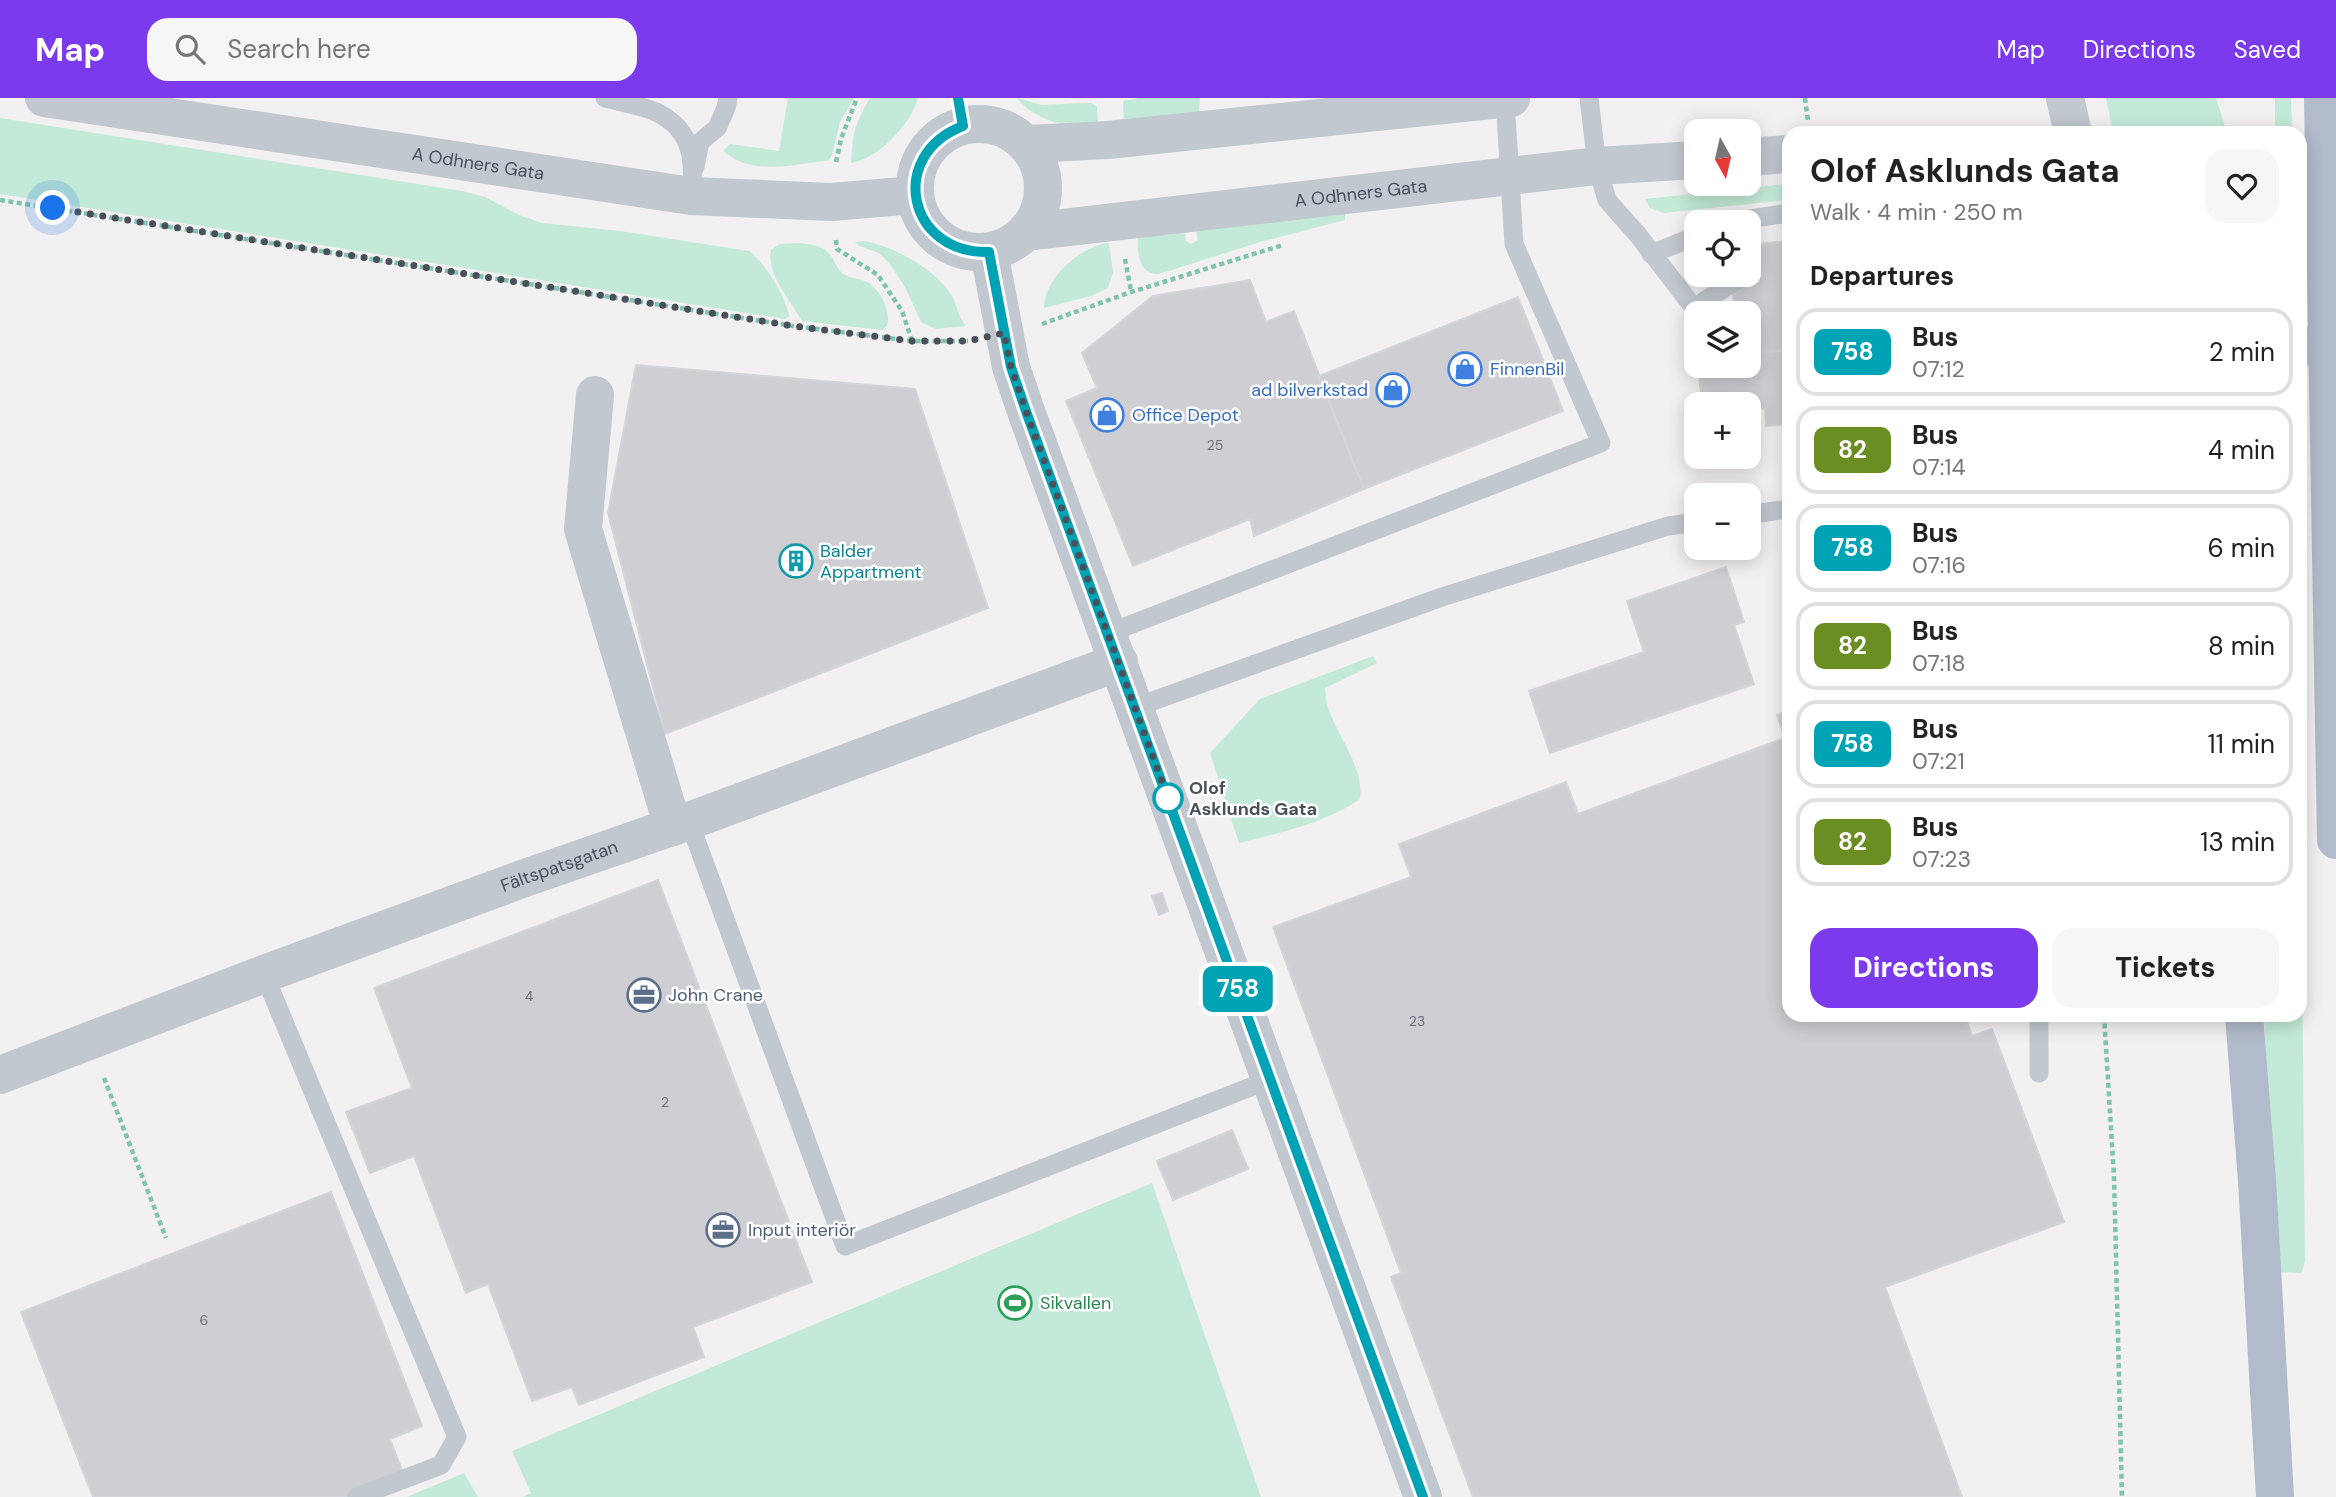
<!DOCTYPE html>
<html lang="en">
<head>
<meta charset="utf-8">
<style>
  body { margin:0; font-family:"DM Sans",sans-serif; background:#f6f6f6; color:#222; height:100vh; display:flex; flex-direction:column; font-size:26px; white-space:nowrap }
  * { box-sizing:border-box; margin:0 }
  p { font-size:23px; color:#767676 }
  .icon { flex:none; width:38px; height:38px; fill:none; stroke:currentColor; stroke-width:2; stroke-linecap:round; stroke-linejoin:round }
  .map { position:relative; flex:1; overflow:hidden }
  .details { position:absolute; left:1782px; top:28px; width:525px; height:896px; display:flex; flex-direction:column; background:#fff; border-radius:21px; box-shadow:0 4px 18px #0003 }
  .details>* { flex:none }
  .badge { padding:0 14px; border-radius:10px; font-size:24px; line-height:46px }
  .needle { width:46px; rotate:172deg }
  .tools { position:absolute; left:1684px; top:21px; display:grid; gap:14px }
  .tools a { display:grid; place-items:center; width:77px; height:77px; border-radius:14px; background:#fff; box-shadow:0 4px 18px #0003; font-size:35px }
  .you { position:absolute; width:35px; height:35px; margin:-18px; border:5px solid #fff; border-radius:50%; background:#1a73e8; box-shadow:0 0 0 10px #1a73e833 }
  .map>.badge { position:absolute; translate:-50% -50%; box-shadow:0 0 0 4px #fff }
  h2 { padding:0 28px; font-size:26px; line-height:63px }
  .round { display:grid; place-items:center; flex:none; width:74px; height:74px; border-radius:21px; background:#f6f6f6 }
  .overview { display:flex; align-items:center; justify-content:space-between; height:119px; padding:0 28px }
  h1 { font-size:33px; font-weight:700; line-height:52px }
  .cta { display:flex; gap:14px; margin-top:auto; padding:14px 28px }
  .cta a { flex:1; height:80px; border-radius:21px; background:#7c3aed; color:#fff; font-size:28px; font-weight:700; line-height:80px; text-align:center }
  .cta a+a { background:#f6f6f6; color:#222 }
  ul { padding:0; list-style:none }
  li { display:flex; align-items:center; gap:21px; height:88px; margin:0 14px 10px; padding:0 14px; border:4px solid #e0e0e0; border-radius:21px }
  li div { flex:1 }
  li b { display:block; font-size:26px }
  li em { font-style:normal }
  li .badge { min-width:77px; font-weight:700; text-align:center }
  header { display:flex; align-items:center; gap:42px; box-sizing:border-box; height:98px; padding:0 35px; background:#7c3aed; color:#fff }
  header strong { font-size:33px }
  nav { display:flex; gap:38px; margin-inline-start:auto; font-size:24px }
  .search { width:490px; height:63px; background:#f6f6f6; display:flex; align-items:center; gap:18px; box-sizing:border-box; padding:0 24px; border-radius:21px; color:#767676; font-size:26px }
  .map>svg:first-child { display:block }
</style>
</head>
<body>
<header>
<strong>Map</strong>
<div class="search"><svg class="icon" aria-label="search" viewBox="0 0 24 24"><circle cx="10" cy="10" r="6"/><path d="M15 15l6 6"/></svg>Search here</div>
<nav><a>Map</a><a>Directions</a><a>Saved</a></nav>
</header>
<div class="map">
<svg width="2336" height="1399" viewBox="0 0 2336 1399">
  <rect width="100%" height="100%" fill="#f2f0f0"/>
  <g fill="#c3ead8">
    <path d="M788,0H854L840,24L832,57L829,62C793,67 752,78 723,53L730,46L779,53Z"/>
    <path d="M870,0H918C912,25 877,62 851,65C853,35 854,27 870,0Z"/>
    <path d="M1017,0L1042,7L1085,5H1091L1097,9L1098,29C1068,29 1038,25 1017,0Z"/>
    <path d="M1139,0H1200L1199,16L1124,30L1123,3Z"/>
    <path d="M2106,0H2216L2227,35H2113Z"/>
    <path d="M2275,0H2291L2292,35H2275Z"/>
    <path d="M0,20L462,93L485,99L519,117L542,125L620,133L749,153C765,165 786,198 789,218L785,221L0,96Z"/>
    <path d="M1788,86V102L1663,115L1650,110L1645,101Z"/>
    <path d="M1345,114V122L1260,144L1159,176C1139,177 1137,155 1138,139L1185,135L1186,143L1191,146L1198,142L1196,133Z"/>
    <path d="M863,143C892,147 937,172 952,198C957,208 958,219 966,228L936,231L921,224L905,189L889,165L879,155L859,148L855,144Z"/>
    <path d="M1109,145L1113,175L1108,190L1091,198L1044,210C1044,180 1081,148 1109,145Z"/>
    <path d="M779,146C795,145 821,143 831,158C835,163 837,171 843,176C851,181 861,180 869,185C882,194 891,214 887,228L882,232L802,223C791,203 766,176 771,152Z"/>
    <path d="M1373,558L1377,565L1325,590C1326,597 1326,605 1329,612C1339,641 1364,669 1360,701C1325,725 1280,735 1239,745L1210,655L1260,601Z"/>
    <path d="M2300,665L2305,1164L2301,1175L2279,1174L2270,1051L2264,917H2300Z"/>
    <path d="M1152,1085L1261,1399H523L531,1395L512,1353Z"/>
    <path d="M464,1375L478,1399H407Z"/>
  </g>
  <g fill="#ceced3" stroke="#d4d5da" stroke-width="2">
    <path d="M1788,143V252L1748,255V215H1735L1731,177H1748V147Z"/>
    <path d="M1250,182L1266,224L1294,213L1364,391L1254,438L1250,421L1133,468L1066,303L1097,290L1082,255L1153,198Z"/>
    <path d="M1518,199L1563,313L1364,391L1319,278Z"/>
    <path d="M1788,252V326L1766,328L1765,310L1748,312V306H1702L1698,268H1748V256Z"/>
    <path d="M636,267L915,291L988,510L665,636L608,415Z"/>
    <path d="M1726,469L1744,524L1734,527L1754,586L1550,655L1529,593L1644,554L1627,503Z"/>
    <path d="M1788,612V917H1965L1972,938L1992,931L2064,1124L1885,1189L1962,1399H1473L1391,1179L1401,1175L1273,829L1411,779L1399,746L1566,684L1578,716L1785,640L1777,617Z"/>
    <path d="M658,782L812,1184L693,1229L704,1259L579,1307L572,1289L532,1303L488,1186L466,1195L414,1058L370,1075L346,1014L412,990L374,890Z"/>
    <path d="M1162,795L1168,813L1159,817L1152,798Z"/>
    <path d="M1232,1032L1248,1071L1173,1102L1157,1063Z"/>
    <path d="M331,1094L422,1328L390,1341L405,1380L357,1399H93L21,1214Z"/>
  </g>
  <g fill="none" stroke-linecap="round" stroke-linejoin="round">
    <g stroke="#7fc4ac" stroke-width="4.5" stroke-dasharray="5 3.5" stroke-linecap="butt">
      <path d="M1805,0L1808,23"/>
      <path d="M836,64L841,41L857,0"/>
      <path d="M0,102L793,228L912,243H968"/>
      <path d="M836,142L837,151L878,177L902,213L912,243"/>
      <path d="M1125,161L1131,193"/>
      <path d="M1042,226L1131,194L1283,147"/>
      <path d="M2104,917L2114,1079L2122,1399"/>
      <path d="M104,980L166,1140"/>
    </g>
    <g stroke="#c2c8d0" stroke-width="19">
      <path d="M605,0C622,5 642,7 658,15C693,33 695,63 691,98"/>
      <path d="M1589,0L1597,68L1607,102L1638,137L1694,210L1707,215"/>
      <path d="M695,69L700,44L717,30L726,10L728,0"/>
      <path d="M1730,124L1788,115"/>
      <path d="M1651,156L1696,138"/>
      <path d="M1694,210L1735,183"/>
      <path d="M1748,417L1788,411"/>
      <path d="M1109,535L1601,345L1514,146L1505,1"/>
      <path d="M1136,609L1442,499L1668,428L1696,424"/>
      <path d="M689,723L845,1148L1271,981"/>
      <path d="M264,876L457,1339L441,1367L357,1399"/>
      <path d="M2039,917V975"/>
    </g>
    <g stroke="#c2c8d0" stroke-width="38">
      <path d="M595,297L583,431L673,729"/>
      <path id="s1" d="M0,977L264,876L522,781L689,723L1119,564"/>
    </g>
    <g stroke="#c2c8d0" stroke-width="38">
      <path id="s2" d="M44,0L691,98L831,104L915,97"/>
      <path d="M2065,0L2073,35"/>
      <circle cx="979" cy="90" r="64"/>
      <path d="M1027,46L1108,42L1511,0"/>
      <path d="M1748,59L1788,56"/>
      <path id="s3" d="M1027,134L1597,68L1696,62"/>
      <path d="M989,154L1011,269L1027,316L1423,1399"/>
      <path d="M2300,247L2336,252"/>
    </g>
    <g stroke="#b2bbcb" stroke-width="38">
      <path d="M2323,0L2336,742"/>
      <path d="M2244,917L2257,1082L2275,1399"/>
    </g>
  </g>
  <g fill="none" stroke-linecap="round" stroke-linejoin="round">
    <defs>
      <path id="line" d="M958,0L963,28C887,57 907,156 989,154L1011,269L1027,316L1423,1399"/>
    </defs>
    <use href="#line" stroke="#fff" stroke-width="16"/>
    <use href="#line" stroke="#00a3b4" stroke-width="10"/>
    <path stroke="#4a505b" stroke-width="7" stroke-dasharray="0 12.6" d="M53,110L793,228L912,243H968L1004,235L1011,269L1027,316L1168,700"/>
  </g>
  <defs>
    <symbol id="shop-ring" viewBox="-11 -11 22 22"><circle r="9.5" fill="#fff" stroke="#3f7fe0" stroke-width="1.5"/><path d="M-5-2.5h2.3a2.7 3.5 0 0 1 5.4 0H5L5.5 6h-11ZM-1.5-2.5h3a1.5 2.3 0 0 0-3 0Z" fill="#3f7fe0"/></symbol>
    <symbol id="building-ring" viewBox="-11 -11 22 22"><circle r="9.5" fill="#fff" stroke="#0f9aa8" stroke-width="1.5"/><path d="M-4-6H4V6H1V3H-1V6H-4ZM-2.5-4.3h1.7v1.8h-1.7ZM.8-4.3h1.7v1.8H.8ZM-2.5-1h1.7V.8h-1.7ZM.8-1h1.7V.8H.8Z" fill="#0f9aa8"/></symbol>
    <symbol id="office-ring" viewBox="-11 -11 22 22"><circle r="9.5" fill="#fff" stroke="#5c6f8a" stroke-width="1.5"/><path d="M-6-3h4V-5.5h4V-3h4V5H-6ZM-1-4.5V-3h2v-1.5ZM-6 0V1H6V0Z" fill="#5c6f8a"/></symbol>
    <symbol id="stadium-ring" viewBox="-11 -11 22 22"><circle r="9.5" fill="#fff" stroke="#2e9e5b" stroke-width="1.5"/><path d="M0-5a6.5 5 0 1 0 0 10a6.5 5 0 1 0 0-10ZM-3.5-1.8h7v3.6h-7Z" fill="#2e9e5b"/></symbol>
  </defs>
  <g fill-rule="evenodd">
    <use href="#shop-ring" x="1446" y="252" width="38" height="38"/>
    <use href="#shop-ring" x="1374" y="273" width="38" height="38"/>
    <use href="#shop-ring" x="1088" y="298" width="38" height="38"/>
    <use href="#building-ring" x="777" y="444" width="38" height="38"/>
    <use href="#office-ring" x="625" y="878" width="38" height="38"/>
    <use href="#office-ring" x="704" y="1113" width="38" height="38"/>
    <use href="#stadium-ring" x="996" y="1186" width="38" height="38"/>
  </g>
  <circle fill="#fff" stroke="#00a3b4" stroke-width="3.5" cx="1168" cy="700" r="14"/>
  <g text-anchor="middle" stroke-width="5" stroke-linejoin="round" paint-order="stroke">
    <g font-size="14" fill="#6b7079">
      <text x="1215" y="352">25</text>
      <text x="529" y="903">4</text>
      <text x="1417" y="928">23</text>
      <text x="665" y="1009">2</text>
      <text x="204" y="1227">6</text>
    </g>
    <g font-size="18" fill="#4a505b" stroke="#fff">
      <text dy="6" stroke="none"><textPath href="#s2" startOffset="439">A Odhners Gata</textPath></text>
      <text dy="6" stroke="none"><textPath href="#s3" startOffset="336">A Odhners Gata</textPath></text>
      <text dy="6" stroke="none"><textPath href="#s1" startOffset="597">Fältspatsgatan</textPath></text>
    </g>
    <g font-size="18" fill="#366cbe" stroke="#fff" text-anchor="start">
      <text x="1490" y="277">FinnenBil</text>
      <text x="1368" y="298" text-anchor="end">ad bilverkstad</text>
      <text x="1132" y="323">Office Depot</text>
    </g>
    <g font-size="18" fill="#0d838f" stroke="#fff" text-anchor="start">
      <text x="820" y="459">Balder<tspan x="820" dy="21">Appartment</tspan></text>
    </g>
    <g font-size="18" font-weight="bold" fill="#4a505b" stroke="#fff" text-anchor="start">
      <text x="1189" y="696">Olof<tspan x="1189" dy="21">Asklunds Gata</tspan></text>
    </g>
    <g font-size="18" fill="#4e5e75" stroke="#fff" text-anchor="start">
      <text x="668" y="903">John Crane</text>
      <text x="748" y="1138">Input interiör</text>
    </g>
    <g font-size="18" fill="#27864d" stroke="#fff" text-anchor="start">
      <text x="1040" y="1211">Sikvallen</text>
    </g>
  </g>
</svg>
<div class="tools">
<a><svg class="needle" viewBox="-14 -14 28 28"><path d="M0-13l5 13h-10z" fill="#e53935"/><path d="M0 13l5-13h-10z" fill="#767676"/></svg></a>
<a><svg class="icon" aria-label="locate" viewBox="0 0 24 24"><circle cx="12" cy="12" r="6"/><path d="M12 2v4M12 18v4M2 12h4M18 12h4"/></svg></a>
<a><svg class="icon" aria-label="layers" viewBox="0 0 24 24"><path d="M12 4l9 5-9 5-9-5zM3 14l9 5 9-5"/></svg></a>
<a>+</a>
<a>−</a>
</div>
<div class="you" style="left:53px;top:110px"></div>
<b class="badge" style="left:1238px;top:891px;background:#00a3b4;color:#fff">758</b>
<section class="details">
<div class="overview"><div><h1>Olof Asklunds Gata</h1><p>Walk · 4 min · 250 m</p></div><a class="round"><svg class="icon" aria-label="heart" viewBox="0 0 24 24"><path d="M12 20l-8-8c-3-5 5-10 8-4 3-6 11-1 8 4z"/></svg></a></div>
<h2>Departures</h2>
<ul>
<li><span class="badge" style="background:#00a3b4;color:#fff">758</span><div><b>Bus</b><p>07:12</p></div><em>2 min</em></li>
<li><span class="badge" style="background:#6b8e23;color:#fff">82</span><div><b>Bus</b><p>07:14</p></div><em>4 min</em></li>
<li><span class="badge" style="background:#00a3b4;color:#fff">758</span><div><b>Bus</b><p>07:16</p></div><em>6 min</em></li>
<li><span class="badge" style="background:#6b8e23;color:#fff">82</span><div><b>Bus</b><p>07:18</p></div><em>8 min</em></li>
<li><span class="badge" style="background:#00a3b4;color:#fff">758</span><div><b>Bus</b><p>07:21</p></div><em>11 min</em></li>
<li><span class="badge" style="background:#6b8e23;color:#fff">82</span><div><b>Bus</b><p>07:23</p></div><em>13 min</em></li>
</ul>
<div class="cta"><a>Directions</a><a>Tickets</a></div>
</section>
</div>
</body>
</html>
